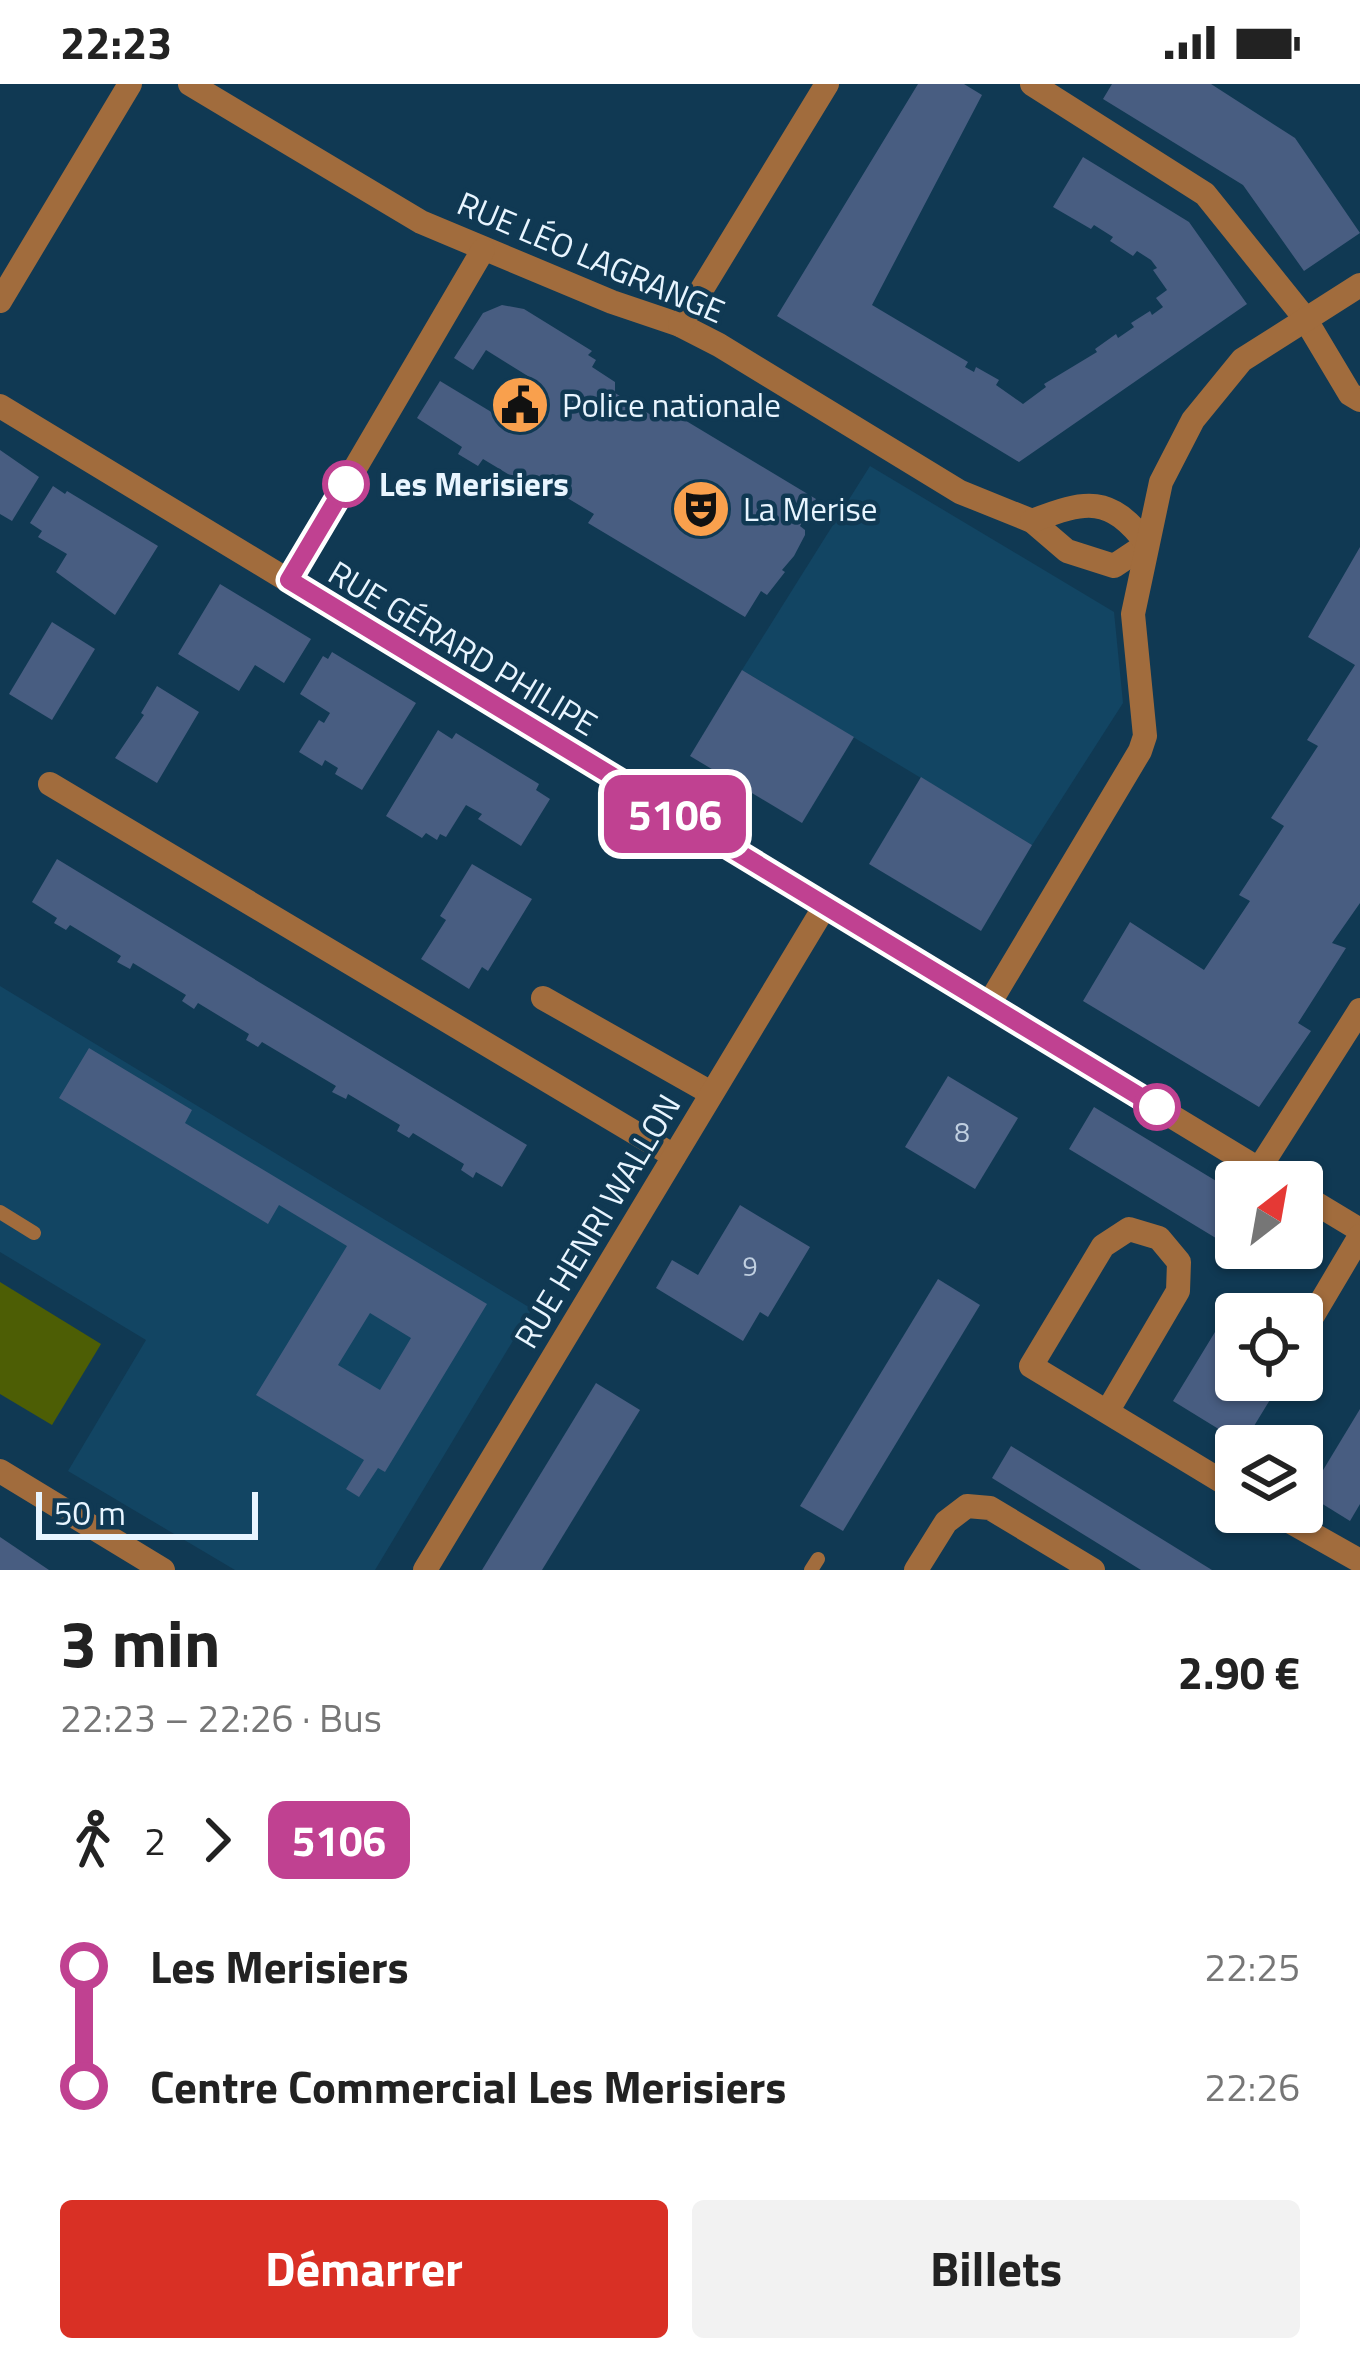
<!DOCTYPE html>
<html lang="fr">
<head>
<meta charset="utf-8">
<style>
  body { margin:0; font-family:"Titillium Web",sans-serif; background:#f2f2f2; color:#222; height:100vh; display:flex; flex-direction:column; font-size:45px; white-space:nowrap }
  * { box-sizing:border-box; margin:0 }
  p { font-size:39px; color:#767676 }
  .icon { flex:none; width:66px; height:66px; fill:none; stroke:currentColor; stroke-width:2; stroke-linecap:round; stroke-linejoin:round }
  .map { position:relative; height:1486px; overflow:hidden }
  .sheet { display:flex; flex-direction:column; background:#fff; flex:1 }
  .sheet>* { flex:none }
  .badge { padding:0 24px; border-radius:18px; font-size:42px; line-height:78px }
  .needle { width:78px; rotate:31deg }
  .buttons { position:absolute; left:1215px; top:1077px; display:grid; gap:24px }
  .buttons a { display:grid; place-items:center; width:108px; height:108px; border-radius:12px; background:#fff; box-shadow:0 3px 9px #0004; font-size:60px }
  .scale { position:absolute; left:36px; bottom:30px; width:222px; box-sizing:border-box; padding-left:12px; border:6px solid #e8f5ff; border-top:0; font-size:33px; line-height:42px; white-space:nowrap; color:#e8f5ff; -webkit-text-stroke:9px #103953; paint-order:stroke }
  .map>.badge { position:absolute; translate:-50% -50%; box-shadow:0 0 0 6px #fff }
  .legs { display:flex; align-items:center; gap:18px; height:132px; padding:0 60px; font-size:39px }
  .legs p { margin-inline-start:auto }
  .headline { display:flex; align-items:center; justify-content:space-between; height:204px; padding:0 60px }
  h1 { font-size:66px; font-weight:700; line-height:90px }
  .cta { display:flex; gap:24px; margin-top:auto; padding:24px 60px }
  .cta a { flex:1; height:138px; border-radius:12px; background:#d93025; color:#fff; font-size:48px; font-weight:700; line-height:138px; text-align:center }
  .cta a+a { background:#f2f2f2; color:#222 }
  ul { padding:0 60px; list-style:none }
  li { display:flex; align-items:center; gap:42px; height:120px; font-size:45px }
  li i { display:grid; place-items:center; width:18px; height:100%; margin:0 15px; background:currentColor }
  li i::after { content:''; width:30px; height:30px; margin:-15px; border:9px solid; border-radius:50%; background:#fff }
  li p { margin-inline-start:auto }
  li:first-child i { background:linear-gradient(#0000 50%,currentColor 0) }
  li:last-child i { background:linear-gradient(currentColor 50%,#0000 0) }
  .status { display:flex; justify-content:space-between; align-items:center; height:84px; padding:0 60px; background:#fff; direction:ltr }
  .status svg { height:33px; fill:currentColor }
  .map>svg:first-child { display:block }
</style>
</head>
<body>
<div class="status"><b>22:23</b><svg viewBox="0 0 49 12"><path d="M0 12V9h3v3zM5 12V6h3v6zM10 12V3h3v9zM15 12V0h3v12zM26 1h20v11H26zM47 4h2v5h-2z"/></svg></div>
<div class="map">
<svg width="1360" height="1486" viewBox="0 0 1360 1486">
  <rect width="100%" height="100%" fill="#103953"/>
  <g fill="#124563">
    <path d="M870,382L1114,528L1123,619L1032,761L742,586Z"/>
    <path d="M0,902L532,1225L375,1486H235L68,1387L146,1256L0,1168Z"/>
  </g>
  <path fill="#4d5e05" d="M0,1198L101,1260L52,1341L0,1310Z"/>
  <g fill="#485d81" fill-rule="evenodd">
    <path d="M918,0H964L982,11L872,221L968,278L965,283L974,288L976,283L999,296L996,301L1023,320L1046,303L1044,300L1097,268L1095,265L1116,250L1118,254L1134,243L1131,239L1150,227L1152,231L1163,223L1156,214L1167,206L1153,186L1157,184L1151,176L1137,167L1133,172L1110,157L1113,153L1094,141L1091,145L1053,123L1083,73L1189,138L1247,220L1019,378L777,232Z"/>
    <path d="M1112,0H1211L1295,54L1360,149L1304,187L1243,101L1103,15Z"/>
    <path d="M502,221L524,225L592,267L588,271L596,276L592,283L615,298V309L651,331L658,320L816,415L800,442L805,446V451L794,472L782,486L785,488L767,511L761,507L745,533L588,439L594,430L554,406L541,410L483,375L478,382L458,370L462,363L417,334L440,297L493,329L497,324L512,325L531,294L486,266L473,286L454,274L483,229Z"/>
    <path d="M0,366L39,393L12,437L0,430Z"/>
    <path d="M53,402L65,410L67,407L158,462L115,531L56,488L67,470L38,453L42,447L30,439Z"/>
    <path d="M1360,463V819L1332,859L1346,864L1298,939L1311,947L1259,1023L1083,917L1130,838L1204,886L1250,817L1239,811L1284,742L1271,734L1318,662L1307,656L1355,581L1308,553Z"/>
    <path d="M220,500L311,555L284,599L255,581L239,607L178,570Z"/>
    <path d="M52,538L95,565L52,636L9,610Z"/>
    <path d="M332,568L416,619L362,706L335,690L338,684L325,676L322,682L299,668L319,636L324,639L330,629L300,610L323,572L328,575Z"/>
    <path d="M742,586L854,653L802,739L690,672Z"/>
    <path d="M157,602L199,628L157,699L115,674L144,631L141,629Z"/>
    <path d="M438,646L452,655L456,649L539,700L536,706L550,715L521,762L478,735L482,730L466,721L446,753L440,750L437,756L426,749L422,754L386,732Z"/>
    <path d="M921,693L1032,761L981,847L869,780Z"/>
    <path d="M57,775L527,1061L502,1103L476,1088L473,1094L461,1086L464,1080L413,1049L409,1054L397,1047L400,1041L348,1010L346,1015L332,1008L336,1002L262,958L258,963L246,956L249,950L198,919L194,925L182,917L186,911L133,879L130,885L117,878L121,872L70,841L66,846L54,839L57,834L32,818Z"/>
    <path d="M472,780L532,815L488,887L482,883L469,905L421,875L446,836L440,832Z"/>
    <path d="M89,964L192,1026L185,1039L487,1220L385,1388L378,1384L359,1413L346,1405L364,1376L256,1311L347,1162L279,1121L268,1140L59,1014ZM370,1229L411,1254L380,1306L338,1281Z"/>
    <path d="M948,992L1018,1034L975,1105L905,1063Z"/>
    <path d="M1094,1023L1236,1109V1164H1266L1257,1179L1069,1065Z"/>
    <path d="M740,1121L810,1163L768,1233L760,1228L743,1257L656,1204L672,1176L698,1191Z"/>
    <path d="M938,1195L980,1221L843,1447L800,1422Z"/>
    <path d="M1215,1248L1236,1261V1296H1282L1243,1360L1173,1317Z"/>
    <path d="M596,1299L640,1326L542,1486H482Z"/>
    <path d="M1360,1325V1420L1350,1437L1308,1411Z"/>
    <path d="M1011,1362L1212,1486H1141L992,1394Z"/>
    <path d="M0,1453L49,1486H0Z"/>
  </g>
  <g fill="none" stroke-linecap="round" stroke-linejoin="round">
    <g stroke="#a16c3d" stroke-width="14">
      <path d="M0,1128L34,1149"/>
      <path d="M811,1486L818,1475"/>
    </g>
    <g stroke="#a16c3d" stroke-width="24">
      <path d="M190,0L421,138L612,218L680,241L719,261L960,408L1032,437L1067,467L1114,482L1147,460"/>
      <path d="M1032,0L1205,110L1304,233L1350,310L1360,316"/>
      <path d="M483,166L289,497L1280,1098"/>
      <path d="M0,217L130,0"/>
      <path d="M680,241L827,0"/>
      <path d="M0,322L289,497"/>
      <path d="M1032,437C1086,416 1110,411 1147,460"/>
      <path d="M50,700L674,1072"/>
      <path d="M543,914L711,1009"/>
      <path d="M989,920L1140,667L1145,652L1133,530L1161,398L1193,336L1242,276L1360,201"/>
      <path d="M1259,1085L1360,926"/>
      <path d="M1302,1111L1360,1146"/>
      <path d="M1302,1250L1360,1152"/>
      <path d="M1107,1328L1178,1207L1179,1178L1159,1154L1129,1145L1103,1162L1031,1282L1236,1406"/>
      <path d="M0,1387L163,1486"/>
      <path d="M1273,1428L1360,1477"/>
      <path d="M425,1486L825,822"/>
      <path d="M916,1486L946,1438L967,1422L990,1424L1093,1486"/>
    </g>
  </g>
  <g fill="none" stroke-linecap="round" stroke-linejoin="round">
    <defs>
      <path id="line-1" d="M346,400L289,496L1157,1023"/>
    </defs>
    <use href="#line-1" stroke="#fff" stroke-width="27"/>
    <use href="#line-1" stroke="#c04191" stroke-width="18"/>
  </g>
  <defs>
    <symbol id="civic-disc" viewBox="-11 -11 22 22"><circle r="9.5" fill="#f9a04d" stroke="#103953"/><path d="M-.6-6.5H3V-4.5H.6V-3L4-1V1h2V6H-6V1h2V-1L-.6-3ZM-1.2 2.5V6h2.4V2.5Z" fill="#111"/></symbol>
    <symbol id="theatre-disc" viewBox="-11 -11 22 22"><circle r="9.5" fill="#f9a04d" stroke="#103953"/><path d="M-5-5.5Q0-4 5-5.5V0Q5 5 0 6Q-5 5-5 0ZM-3.3-2.5H-1v1.5H-3.3ZM1-2.5H3.3v1.5H1ZM-2.8 1Q0 5.5 2.8 1Z" fill="#111"/></symbol>
  </defs>
  <g fill-rule="evenodd">
    <use href="#civic-disc" x="487" y="288" width="66" height="66"/>
    <use href="#theatre-disc" x="668" y="392" width="66" height="66"/>
  </g>
  <g fill="#fff" stroke="#c04191" stroke-width="6">
    <circle cx="346" cy="400" r="21"/>
    <circle cx="1157" cy="1023" r="21"/>
  </g>
  <g text-anchor="middle" stroke-width="9" stroke-linejoin="round" paint-order="stroke">
    <g font-size="27" fill="#c0cfe0">
      <text x="962" y="1058">8</text>
      <text x="750" y="1192">9</text>
    </g>
    <g font-size="33" fill="#e8f5ff" stroke="#103953">
      <text transform="translate(591 173) rotate(23)" y="12">RUE LÉO LAGRANGE</text>
      <text transform="translate(463 564) rotate(31)" y="12">RUE GÉRARD PHILIPE</text>
      <text transform="translate(597 1137) rotate(-59)" y="12">RUE HENRI WALLON</text>
    </g>
    <g font-size="33" fill="#e8f5ff" stroke="#103953" text-anchor="start">
      <text x="562" y="333">Police nationale</text>
      <text x="743" y="437">La Merise</text>
    </g>
    <g font-size="33" font-weight="bold" fill="#e8f5ff" stroke="#103953" text-anchor="start">
      <text x="379" y="412">Les Merisiers</text>
    </g>
  </g>
</svg>
<div class="buttons">
<a><svg class="needle" viewBox="-14 -14 28 28"><path d="M0-13l5 13h-10z" fill="#e53935"/><path d="M0 13l5-13h-10z" fill="#767676"/></svg></a>
<a><svg class="icon" aria-label="locate" viewBox="0 0 24 24"><circle cx="12" cy="12" r="6"/><path d="M12 2v4M12 18v4M2 12h4M18 12h4"/></svg></a>
<a><svg class="icon" aria-label="layers" viewBox="0 0 24 24"><path d="M12 4l9 5-9 5-9-5zM3 14l9 5 9-5"/></svg></a>
</div>
<div class="scale">50 m</div>
<b class="badge" style="left:675px;top:730px;background:#c04191;color:#fff">5106</b>
</div>
<section class="sheet">
<div class="headline"><div><h1>3 min</h1><p>22:23 – 22:26 · Bus</p></div><b>2.90 €</b></div>
<div class="legs"><svg class="icon" aria-label="walk" viewBox="0 0 24 24"><circle cx="13" cy="4" r="2"/><path d="M13 8l-2 6 4 7M11 14l-3 7M7 12l3-4h3l4 4"/></svg>2<svg class="icon" aria-label="forward" viewBox="0 0 24 24"><path d="M9 5l7 7-7 7"/></svg><b class="badge" style="background:#c04191;color:#fff">5106</b></div>
<ul>
<li><i style="color:#c04191"></i><b>Les Merisiers</b><p>22:25</p></li>
<li><i style="color:#c04191"></i><b>Centre Commercial Les Merisiers</b><p>22:26</p></li>
</ul>
<div class="cta"><a>Démarrer</a><a>Billets</a></div>
</section>
</body>
</html>
